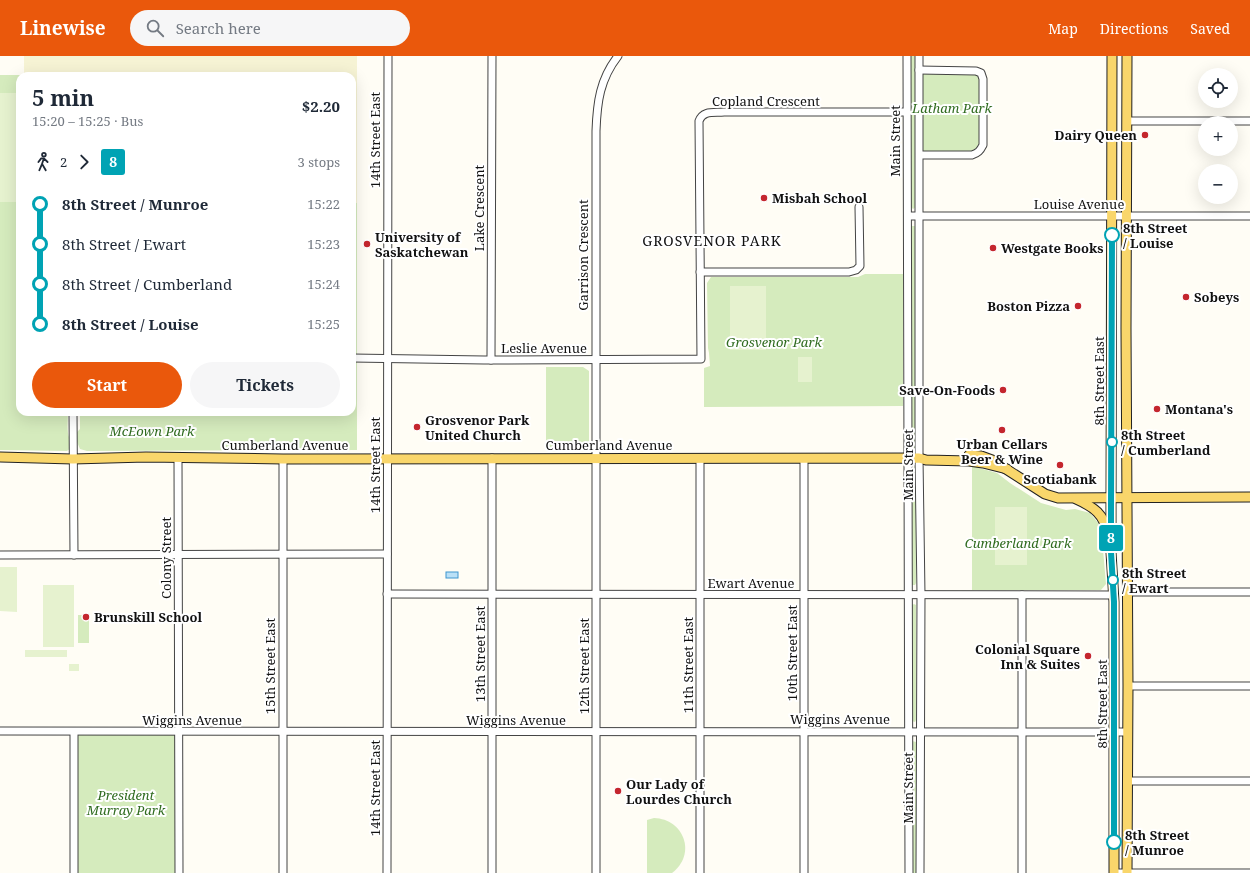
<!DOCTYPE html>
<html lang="en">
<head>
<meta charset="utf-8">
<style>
  body { margin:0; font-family:"Noto Serif",serif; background:#f6f6f7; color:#1f2937; height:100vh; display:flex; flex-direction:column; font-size:15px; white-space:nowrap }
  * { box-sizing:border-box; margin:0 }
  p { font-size:13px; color:#747a83 }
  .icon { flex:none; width:22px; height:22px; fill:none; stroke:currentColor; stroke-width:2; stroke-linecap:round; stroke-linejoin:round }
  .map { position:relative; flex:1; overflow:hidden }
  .panel { position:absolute; left:16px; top:16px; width:340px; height:344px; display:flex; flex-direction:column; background:#fff; border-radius:12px; box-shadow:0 4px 16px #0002 }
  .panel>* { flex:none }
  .badge { padding:0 8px; border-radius:3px; font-size:14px; line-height:26px }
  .controls { position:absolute; left:1198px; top:12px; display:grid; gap:8px }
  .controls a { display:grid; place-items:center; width:40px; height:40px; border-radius:50%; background:#fff; box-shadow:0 4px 16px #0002; font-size:20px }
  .map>.badge { position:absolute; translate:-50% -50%; box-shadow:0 0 0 2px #fff }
  .legs { display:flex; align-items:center; gap:6px; height:44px; padding:0 16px; font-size:13px }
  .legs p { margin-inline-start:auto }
  .overview { display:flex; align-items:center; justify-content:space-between; height:68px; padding:0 16px }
  h1 { font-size:22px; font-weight:700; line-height:30px }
  .cta { display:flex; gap:8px; margin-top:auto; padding:8px 16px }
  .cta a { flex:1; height:46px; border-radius:24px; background:#ea580c; color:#fff; font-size:16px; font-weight:700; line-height:46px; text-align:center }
  .cta a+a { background:#f6f6f7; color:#1f2937 }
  ul { padding:0 16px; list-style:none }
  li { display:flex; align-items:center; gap:14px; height:40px; font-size:15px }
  li i { display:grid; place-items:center; width:6px; height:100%; margin:0 5px; background:currentColor }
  li i::after { content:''; width:10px; height:10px; margin:-5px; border:3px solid; border-radius:50%; background:#fff }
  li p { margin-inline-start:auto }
  li:first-child i { background:linear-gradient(#0000 50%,currentColor 0) }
  li:last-child i { background:linear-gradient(currentColor 50%,#0000 0) }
  header { display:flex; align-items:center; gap:24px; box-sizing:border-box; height:56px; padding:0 20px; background:#ea580c; color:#fff }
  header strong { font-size:19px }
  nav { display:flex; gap:22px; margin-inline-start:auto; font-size:14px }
  .search { width:280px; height:36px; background:#f6f6f7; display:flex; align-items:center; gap:10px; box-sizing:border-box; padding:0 14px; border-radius:22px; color:#747a83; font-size:15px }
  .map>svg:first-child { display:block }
</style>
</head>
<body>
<header>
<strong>Linewise</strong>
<div class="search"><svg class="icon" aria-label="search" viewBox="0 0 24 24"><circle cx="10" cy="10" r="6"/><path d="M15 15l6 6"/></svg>Search here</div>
<nav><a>Map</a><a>Directions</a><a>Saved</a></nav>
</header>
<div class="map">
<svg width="1250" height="817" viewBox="0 0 1250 817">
  <rect width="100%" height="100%" fill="#fffdf5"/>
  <path fill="#f6f3d4" d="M24,0H357V147H352V20H56L55,19H24Z"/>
  <g fill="#d5ebbd">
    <path d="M911,0H916V151L913,153L911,151Z"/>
    <path d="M919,14L981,17L983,89L976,98L920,99Z"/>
    <path d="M0,19H56V20H20V356H68C68,363 67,370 68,377C69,384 75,390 67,395L0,394Z"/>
    <path d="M352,147H357V394L87,395L80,393L77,386V376L80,373V356H352Z"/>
    <path d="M911,170H915L916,172V392H912L911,391Z"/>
    <path d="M865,218H903V350L704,351V312L710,310L709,297L708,292L707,227L711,221H858Z"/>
    <path d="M546,311H583L589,315V389L586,394H546Z"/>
    <path d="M972,410L997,417L1010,427L1041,447L1066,454L1075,453L1090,457L1099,468L1102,482L1106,528L1101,534H972Z"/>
    <path d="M915,411L916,413V527L915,529H912L911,413Z"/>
    <path d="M914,548L916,549V664L915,666L912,665V549Z"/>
    <rect x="78" y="559" width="11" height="28"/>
    <rect x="74" y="676" width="104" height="141"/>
    <path d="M912,685L916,686V817H911Z"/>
    <path d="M654,762C684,763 697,798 672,817H647V764Z"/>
  </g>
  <g fill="#e6f2cf">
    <rect x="0" y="37" width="20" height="109"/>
    <rect x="730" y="230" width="36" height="64"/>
    <rect x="798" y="301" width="14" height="25"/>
    <rect x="995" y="451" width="32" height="58"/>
    <path d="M0,511H17V556L0,555Z"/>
    <rect x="43" y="529" width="31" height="62"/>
    <rect x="25" y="594" width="42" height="7"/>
    <rect x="69" y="608" width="10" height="7"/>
  </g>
  <rect fill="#b9e0f7" stroke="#3f96cf" x="446" y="516" width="12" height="6"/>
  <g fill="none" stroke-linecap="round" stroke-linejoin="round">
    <defs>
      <g id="minor">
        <path d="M907,0L909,817"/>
        <path d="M919,0V402L921,538L920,817"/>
        <path d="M919,14L976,15L981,17L983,23V89C980,95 978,97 972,99H920"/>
        <path d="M1127,65H1250"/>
        <path d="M908,160H1250"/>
        <path d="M700,216H849L856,214L860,210L859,151"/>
        <path d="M352,302L484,304L701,303L699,65C703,54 714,57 724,56H907"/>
        <path d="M491,304L492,0"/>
        <path d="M73,356L74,499"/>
        <path d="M178,402L179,817"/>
        <path d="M492,402V817"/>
        <path d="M700,402V817"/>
        <path d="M804,402V817"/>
        <path d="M283,403V817"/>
        <path d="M0,499L387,498"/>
        <path d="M1127,536H1250"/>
        <path d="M387,538L1114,539"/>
        <path d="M1022,539V817"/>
        <path d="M1128,630H1250"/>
        <path d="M0,675L1128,676"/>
        <path d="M1128,725H1250"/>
        <path d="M74,817V676"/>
        <path d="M387,817L388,0"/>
        <path d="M596,817V75C597,46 600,23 618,0"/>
        <path d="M1114,817H1250"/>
      </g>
      <g id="major">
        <path d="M1112,0L1111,450V496L1114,546V817"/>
        <path d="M1127,0L1126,273L1128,630L1127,817"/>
        <path d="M969,399L981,400L992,404L1045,438L1058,442L1250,441"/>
        <path d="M0,401L73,403L146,401L283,403L919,402L926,404L969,405L983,407L1007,413"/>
        <path d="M1076,443C1094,451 1104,458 1108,478"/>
      </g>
    </defs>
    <use href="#minor" stroke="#444" stroke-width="9"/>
    <use href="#major" stroke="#222" stroke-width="11"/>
    <use href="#minor" stroke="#fff" stroke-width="7"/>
    <use href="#major" stroke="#f9d66b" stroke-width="9"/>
  </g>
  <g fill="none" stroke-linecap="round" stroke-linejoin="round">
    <defs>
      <path id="line-1" d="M1112,179L1111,450V496L1114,546V786"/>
    </defs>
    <use href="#line-1" stroke="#fff" stroke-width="9"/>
    <use href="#line-1" stroke="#00a3b4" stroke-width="6"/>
  </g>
  <g fill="#c4262e" stroke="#fff" stroke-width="1.5">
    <circle cx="1145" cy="79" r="4"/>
    <circle cx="764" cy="142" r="4"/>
    <circle cx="367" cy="188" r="4"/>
    <circle cx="993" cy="192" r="4"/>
    <circle cx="1186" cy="241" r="4"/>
    <circle cx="1078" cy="250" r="4"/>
    <circle cx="1003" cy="334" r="4"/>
    <circle cx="1157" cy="353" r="4"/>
    <circle cx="417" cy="371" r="4"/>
    <circle cx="1002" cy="374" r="4"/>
    <circle cx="1060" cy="409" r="4"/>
    <circle cx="86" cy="561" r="4"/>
    <circle cx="1088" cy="600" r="4"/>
    <circle cx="618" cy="735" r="4"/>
  </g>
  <g fill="#fff" stroke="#00a3b4" stroke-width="2">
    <circle cx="1112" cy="179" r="7"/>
    <circle cx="1112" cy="386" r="5"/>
    <circle cx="1113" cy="524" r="5"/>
    <circle cx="1114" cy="786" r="7"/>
  </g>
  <g text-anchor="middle" stroke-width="4" stroke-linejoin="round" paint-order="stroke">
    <g font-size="13" fill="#111" stroke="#fff">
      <text x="766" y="50">Copland Crescent</text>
      <text transform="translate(375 84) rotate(-90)" y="5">14th Street East</text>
      <text transform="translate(895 85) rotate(-90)" y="5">Main Street</text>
      <text x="1079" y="153">Louise Avenue</text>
      <text transform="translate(479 152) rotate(-90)" y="5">Lake Crescent</text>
      <text transform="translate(583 199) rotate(-90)" y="5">Garrison Crescent</text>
      <text x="544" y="297">Leslie Avenue</text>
      <text transform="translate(1099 325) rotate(-90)" y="5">8th Street East</text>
      <text x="285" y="394">Cumberland Avenue</text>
      <text x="609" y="394">Cumberland Avenue</text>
      <text transform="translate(375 409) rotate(-90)" y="5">14th Street East</text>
      <text transform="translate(908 409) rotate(-90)" y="5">Main Street</text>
      <text transform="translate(166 502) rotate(-90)" y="5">Colony Street</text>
      <text x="751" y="532">Ewart Avenue</text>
      <text transform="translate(792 597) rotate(-90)" y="5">10th Street East</text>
      <text transform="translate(480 598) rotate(-90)" y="5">13th Street East</text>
      <text transform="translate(688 609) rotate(-90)" y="5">11th Street East</text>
      <text transform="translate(270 610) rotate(-90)" y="5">15th Street East</text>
      <text transform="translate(584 610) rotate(-90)" y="5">12th Street East</text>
      <text transform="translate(1102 648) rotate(-90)" y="5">8th Street East</text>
      <text x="840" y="668">Wiggins Avenue</text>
      <text x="192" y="669">Wiggins Avenue</text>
      <text x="516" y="669">Wiggins Avenue</text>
      <text transform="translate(375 732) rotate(-90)" y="5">14th Street East</text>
      <text transform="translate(908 732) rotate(-90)" y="5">Main Street</text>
    </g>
    <g font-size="13" font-style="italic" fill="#2f6b1f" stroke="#fff">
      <text x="952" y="57">Latham Park</text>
      <text x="774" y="291">Grosvenor Park</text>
      <text x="152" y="380">McEown Park</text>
      <text x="1018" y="492">Cumberland Park</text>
      <text x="126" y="744">President<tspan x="126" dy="15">Murray Park</tspan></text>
    </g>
    <g font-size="13" font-weight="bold" fill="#111" stroke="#fff" text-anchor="start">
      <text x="1137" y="84" text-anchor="end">Dairy Queen</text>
      <text x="772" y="147">Misbah School</text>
      <text x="375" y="186">University of<tspan x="375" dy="15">Saskatchewan</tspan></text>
      <text x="1001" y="197">Westgate Books</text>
      <text x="1194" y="246">Sobeys</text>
      <text x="1070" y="255" text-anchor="end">Boston Pizza</text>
      <text x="995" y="339" text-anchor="end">Save-On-Foods</text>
      <text x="1165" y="358">Montana's</text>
      <text x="425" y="369">Grosvenor Park<tspan x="425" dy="15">United Church</tspan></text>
      <text x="1002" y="393" text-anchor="middle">Urban Cellars<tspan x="1002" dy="15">Beer &amp; Wine</tspan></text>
      <text x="1060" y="428" text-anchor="middle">Scotiabank</text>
      <text x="94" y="566">Brunskill School</text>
      <text x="1080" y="598" text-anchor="end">Colonial Square<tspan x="1080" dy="15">Inn &amp; Suites</tspan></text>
      <text x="626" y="733">Our Lady of<tspan x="626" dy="15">Lourdes Church</tspan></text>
    </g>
    <g font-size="13" font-weight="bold" fill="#111" stroke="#fff" text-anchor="start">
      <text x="1123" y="177">8th Street<tspan x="1123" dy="15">/ Louise</tspan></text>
      <text x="1121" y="384">8th Street<tspan x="1121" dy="15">/ Cumberland</tspan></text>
      <text x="1122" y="522">8th Street<tspan x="1122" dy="15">/ Ewart</tspan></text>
      <text x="1125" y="784">8th Street<tspan x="1125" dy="15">/ Munroe</tspan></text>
    </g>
    <g font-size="14" letter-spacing="1" fill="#111" stroke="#fff">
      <text x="712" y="190">GROSVENOR PARK</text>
    </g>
  </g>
</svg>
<div class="controls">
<a><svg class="icon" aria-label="locate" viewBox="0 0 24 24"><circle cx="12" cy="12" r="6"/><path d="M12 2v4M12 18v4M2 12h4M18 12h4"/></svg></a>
<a>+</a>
<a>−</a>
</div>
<b class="badge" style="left:1111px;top:482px;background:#00a3b4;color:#fff">8</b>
<section class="panel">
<div class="overview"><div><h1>5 min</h1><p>15:20 – 15:25 · Bus</p></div><b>$2.20</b></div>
<div class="legs"><svg class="icon" aria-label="walk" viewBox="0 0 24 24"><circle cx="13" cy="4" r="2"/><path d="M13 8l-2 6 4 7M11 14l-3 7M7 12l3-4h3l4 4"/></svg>2<svg class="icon" aria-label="forward" viewBox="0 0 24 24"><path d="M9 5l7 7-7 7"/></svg><b class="badge" style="background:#00a3b4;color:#fff">8</b><p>3 stops</p></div>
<ul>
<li><i style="color:#00a3b4"></i><b>8th Street / Munroe</b><p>15:22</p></li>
<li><i style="color:#00a3b4"></i><span>8th Street / Ewart</span><p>15:23</p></li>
<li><i style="color:#00a3b4"></i><span>8th Street / Cumberland</span><p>15:24</p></li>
<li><i style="color:#00a3b4"></i><b>8th Street / Louise</b><p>15:25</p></li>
</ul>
<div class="cta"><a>Start</a><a>Tickets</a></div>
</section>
</div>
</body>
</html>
